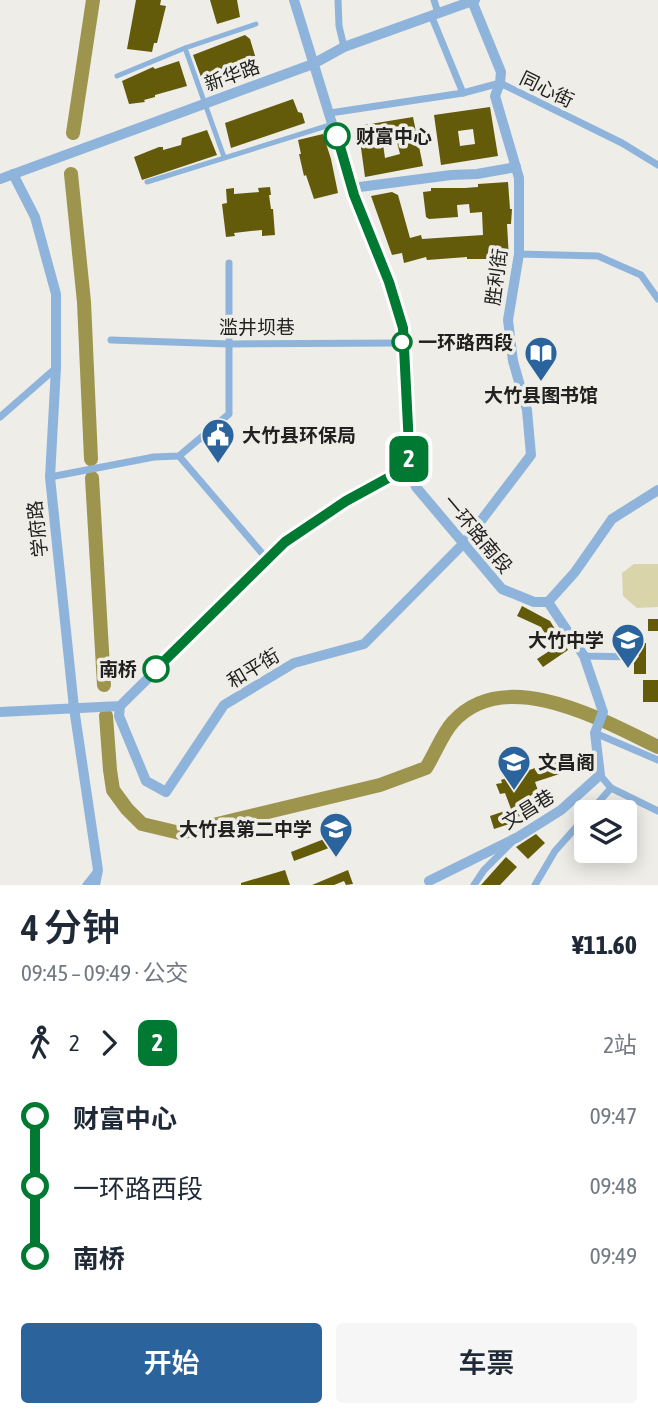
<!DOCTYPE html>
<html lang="zh">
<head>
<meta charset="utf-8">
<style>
  body { margin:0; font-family:"Asap Condensed","Noto Sans SC",sans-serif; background:#f6f6f7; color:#1f2937; height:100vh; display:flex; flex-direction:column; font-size:26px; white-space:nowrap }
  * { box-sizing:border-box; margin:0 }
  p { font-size:23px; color:#747a83 }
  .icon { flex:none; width:38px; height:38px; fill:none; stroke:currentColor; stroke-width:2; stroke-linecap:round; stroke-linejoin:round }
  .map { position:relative; height:885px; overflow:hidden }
  .side { display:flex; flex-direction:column; background:#fff; flex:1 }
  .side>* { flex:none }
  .badge { padding:0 14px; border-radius:10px; font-size:24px; line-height:46px }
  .fabs { position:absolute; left:574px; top:800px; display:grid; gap:14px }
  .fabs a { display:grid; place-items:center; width:63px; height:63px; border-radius:7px; background:#fff; box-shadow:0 4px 18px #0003; font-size:35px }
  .map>.badge { position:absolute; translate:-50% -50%; box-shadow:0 0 0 4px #fff }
  .legs { display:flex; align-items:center; gap:10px; height:77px; padding:0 21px; font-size:23px }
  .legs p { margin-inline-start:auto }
  .head { display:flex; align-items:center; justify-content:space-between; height:119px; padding:0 21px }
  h1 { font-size:38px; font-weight:600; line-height:52px }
  .cta { display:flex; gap:14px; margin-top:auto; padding:14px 21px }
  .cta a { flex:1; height:80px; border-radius:7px; background:#2b649c; color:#fff; font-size:28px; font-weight:600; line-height:80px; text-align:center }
  .cta a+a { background:#f6f6f7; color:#1f2937 }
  ul { padding:0 21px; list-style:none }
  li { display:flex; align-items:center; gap:24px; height:70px; font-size:26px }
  li i { display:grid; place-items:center; width:10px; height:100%; margin:0 9px; background:currentColor }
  li i::after { content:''; width:18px; height:18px; margin:-9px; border:5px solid; border-radius:50%; background:#fff }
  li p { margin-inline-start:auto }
  li:first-child i { background:linear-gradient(#0000 50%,currentColor 0) }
  li:last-child i { background:linear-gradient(currentColor 50%,#0000 0) }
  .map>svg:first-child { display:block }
</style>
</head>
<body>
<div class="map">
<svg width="658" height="885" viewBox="0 0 658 885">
  <rect width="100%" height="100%" fill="#eeede8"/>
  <path fill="#d9d4a9" d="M634,564H658V607L637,608L623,596L622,573Z"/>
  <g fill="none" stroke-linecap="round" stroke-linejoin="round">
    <g stroke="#9d944d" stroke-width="14">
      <path d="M73,133L93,0"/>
      <path d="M71,174L84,302L91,459"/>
      <path d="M92,478L104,685"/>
      <path d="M106,716L110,770L113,790L127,809L142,824L180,833L380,785L426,768C435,754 442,734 453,722C505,664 604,721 658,747"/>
    </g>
  </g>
  <g fill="#635a0a" fill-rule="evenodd">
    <path d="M136,0H161L160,5L166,6L157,43H154L152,52L127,49Z"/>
    <path d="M210,0H237L240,17L217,24Z"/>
    <path d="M245,35L250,39L256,59L201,77L193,55Z"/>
    <path d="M179,61L187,86L155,95V97L144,100L145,102L129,104L122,81L153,67L155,69Z"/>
    <path d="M293,99L298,112L302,113L305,123L231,148L225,123Z"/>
    <path d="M490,107L498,156L441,165L434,115ZM473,129L475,144L460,146L458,131Z"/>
    <path d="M413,117L423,166L365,177L358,126ZM397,142L400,154L385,158L383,144Z"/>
    <path d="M207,130L217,155L142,180L134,157L159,147H163V150L181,145L182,138Z"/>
    <path d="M323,134L331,159L338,193L314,199L306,175L304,176L299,154H301L298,140Z"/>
    <path d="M508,182L510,209H512L511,224H507L509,259H467V257L427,260L426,257L404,263L402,253L392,255L371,196L392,192L398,195L410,238L421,235L422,239L483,235L482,212L470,213L469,204L457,205L458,217L429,219L426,217L423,192L431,191V188H465L478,187V184Z"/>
    <path d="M270,187L271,195H269L271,209H273L275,235L262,236V230L251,231L234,233L235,236L226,237L222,204L227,203L226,189L234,188V194L259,192L258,188Z"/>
    <path d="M522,606L550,621L568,650L543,667L537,659L554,648L541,627L517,616Z"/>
    <rect x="648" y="619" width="10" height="12"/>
    <path d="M634,643H646V674H634V663L639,656L634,651Z"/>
    <rect x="643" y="680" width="15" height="22"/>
    <path d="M558,760L561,767L579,761L581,767L535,782L544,808L517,817L518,821L494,829L490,816L511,809L505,793L500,794L496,784L502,783L501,780Z"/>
    <path d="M342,832L345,842L294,861L291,852Z"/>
    <path d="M536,834L545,843L528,859L516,847Z"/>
    <path d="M506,857L517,867L500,885H481Z"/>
    <path d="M285,870L290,885H241V883Z"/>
    <path d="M348,870L353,884L346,885L344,881L334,885H312Z"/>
  </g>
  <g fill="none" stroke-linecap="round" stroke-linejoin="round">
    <g stroke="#8fb4db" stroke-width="5">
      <path d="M185,48L256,24"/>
      <path d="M117,76L185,48L224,157"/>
      <path d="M147,182L333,124"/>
    </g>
    <g stroke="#8fb4db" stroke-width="7">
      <path d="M338,0L339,26L344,47"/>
      <path d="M434,0L438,13"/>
      <path d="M431,15L463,93"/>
      <path d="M330,113L463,93L500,83L622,143L658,165"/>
      <path d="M519,254L598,256L641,275L658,299"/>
      <path d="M111,340L229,344L402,343"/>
      <path d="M0,417L56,368"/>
      <path d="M179,456L267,559"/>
      <path d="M50,477L154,457L179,456L229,414V263"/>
      <path d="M584,656L633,657"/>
      <path d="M595,733L658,760"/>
      <path d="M600,775L611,788L658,811"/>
      <path d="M590,812L611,788"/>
      <path d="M86,885L97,871"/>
      <path d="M474,885L484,870L513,841"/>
      <path d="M535,885L555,851L586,816"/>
    </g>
    <g stroke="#8fb4db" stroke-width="10">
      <path d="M294,0L354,195L389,281L403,328L407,437L409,466L416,487L502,589L534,602H548L575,572L612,519L658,490"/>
      <path d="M13,174L35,217L56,294V368L50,477L74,708L98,870L95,885"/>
      <path d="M0,179L313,64L344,47L475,0"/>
      <path d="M352,188L451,175L477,174L516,167"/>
      <path d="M120,706L119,716L146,781L166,792L224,705L294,663L364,644L464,543L531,455L527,410L513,361L508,320L519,254V178L495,96L500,83L501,72L472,1"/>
      <path d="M0,712L120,706L285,543L346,501L409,466"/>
      <path d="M429,881L518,837L561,810L600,775L595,733L603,712L584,656L548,602"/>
    </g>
  </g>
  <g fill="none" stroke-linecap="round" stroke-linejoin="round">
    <defs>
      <path id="line-1" d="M156,669L285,542L346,501L410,466L403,328L389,282L354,195L337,136"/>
    </defs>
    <use href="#line-1" stroke="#fff" stroke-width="16"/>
    <use href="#line-1" stroke="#007a33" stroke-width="10"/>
  </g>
  <defs>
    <symbol id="library-pin" viewBox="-11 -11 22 30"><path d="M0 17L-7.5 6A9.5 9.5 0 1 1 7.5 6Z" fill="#2b649c" stroke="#eeede8"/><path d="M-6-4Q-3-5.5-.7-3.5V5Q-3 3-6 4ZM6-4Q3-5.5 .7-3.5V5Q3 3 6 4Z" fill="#fff"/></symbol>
    <symbol id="civic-pin" viewBox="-11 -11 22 30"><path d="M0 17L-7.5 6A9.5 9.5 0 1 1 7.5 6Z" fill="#2b649c" stroke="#eeede8"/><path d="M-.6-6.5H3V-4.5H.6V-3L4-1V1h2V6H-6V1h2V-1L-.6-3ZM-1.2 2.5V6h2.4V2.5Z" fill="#fff"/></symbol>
    <symbol id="school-pin" viewBox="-11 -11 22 30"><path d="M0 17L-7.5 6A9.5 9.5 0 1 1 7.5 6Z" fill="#2b649c" stroke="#eeede8"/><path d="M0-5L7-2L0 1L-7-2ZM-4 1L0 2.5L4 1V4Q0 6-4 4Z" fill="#fff"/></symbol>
  </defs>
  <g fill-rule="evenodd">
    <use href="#library-pin" x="522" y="334" width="38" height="52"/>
    <use href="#civic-pin" x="199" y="416" width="38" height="52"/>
    <use href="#school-pin" x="609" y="621" width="38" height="52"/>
    <use href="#school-pin" x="495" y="743" width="38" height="52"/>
    <use href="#school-pin" x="317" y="810" width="38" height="52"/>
  </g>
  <g fill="#fff" stroke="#007a33" stroke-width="3.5">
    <circle cx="337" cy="136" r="12"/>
    <circle cx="402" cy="342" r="9"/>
    <circle cx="156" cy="669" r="12"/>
  </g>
  <g text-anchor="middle" stroke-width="7" stroke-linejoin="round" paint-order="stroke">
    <g font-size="19" fill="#222120" stroke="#eeede8">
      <text transform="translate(232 75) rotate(-20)" y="7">新华路</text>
      <text transform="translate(547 89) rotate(26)" y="7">同心街</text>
      <text transform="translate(496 277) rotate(-82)" y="7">胜利街</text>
      <text x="257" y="334">滥井坝巷</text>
      <text transform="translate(37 529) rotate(-96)" y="7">学府路</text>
      <text transform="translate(478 534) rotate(50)" y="7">一环路南段</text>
      <text transform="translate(253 668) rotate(-31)" y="7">和平街</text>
      <text transform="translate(528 809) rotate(-32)" y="7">文昌巷</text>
    </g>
    <g font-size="19" font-weight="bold" fill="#222120" stroke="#eeede8" text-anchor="start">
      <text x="356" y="143">财富中心</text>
      <text x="418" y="349">一环路西段</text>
      <text x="137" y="676" text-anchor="end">南桥</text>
    </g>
    <g font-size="19" font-weight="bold" fill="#222120" stroke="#eeede8" text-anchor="start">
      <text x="541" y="402" text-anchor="middle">大竹县图书馆</text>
      <text x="242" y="442">大竹县环保局</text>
      <text x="604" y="647" text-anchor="end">大竹中学</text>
      <text x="538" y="769">文昌阁</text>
      <text x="312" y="836" text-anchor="end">大竹县第二中学</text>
    </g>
  </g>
</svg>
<div class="fabs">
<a><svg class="icon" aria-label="layers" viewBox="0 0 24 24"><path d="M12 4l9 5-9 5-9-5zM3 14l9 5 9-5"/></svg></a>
</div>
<b class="badge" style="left:409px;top:459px;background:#007a33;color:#fff">2</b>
</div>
<section class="side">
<div class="head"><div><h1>4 分钟</h1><p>09:45 – 09:49 · 公交</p></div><b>¥11.60</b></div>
<div class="legs"><svg class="icon" aria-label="walk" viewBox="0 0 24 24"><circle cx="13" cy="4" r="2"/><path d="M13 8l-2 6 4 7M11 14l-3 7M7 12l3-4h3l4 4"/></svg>2<svg class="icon" aria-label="forward" viewBox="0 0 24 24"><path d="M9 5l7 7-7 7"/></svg><b class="badge" style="background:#007a33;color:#fff">2</b><p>2站</p></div>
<ul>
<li><i style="color:#007a33"></i><b>财富中心</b><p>09:47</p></li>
<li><i style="color:#007a33"></i><span>一环路西段</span><p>09:48</p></li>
<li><i style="color:#007a33"></i><b>南桥</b><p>09:49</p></li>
</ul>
<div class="cta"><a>开始</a><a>车票</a></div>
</section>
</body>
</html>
